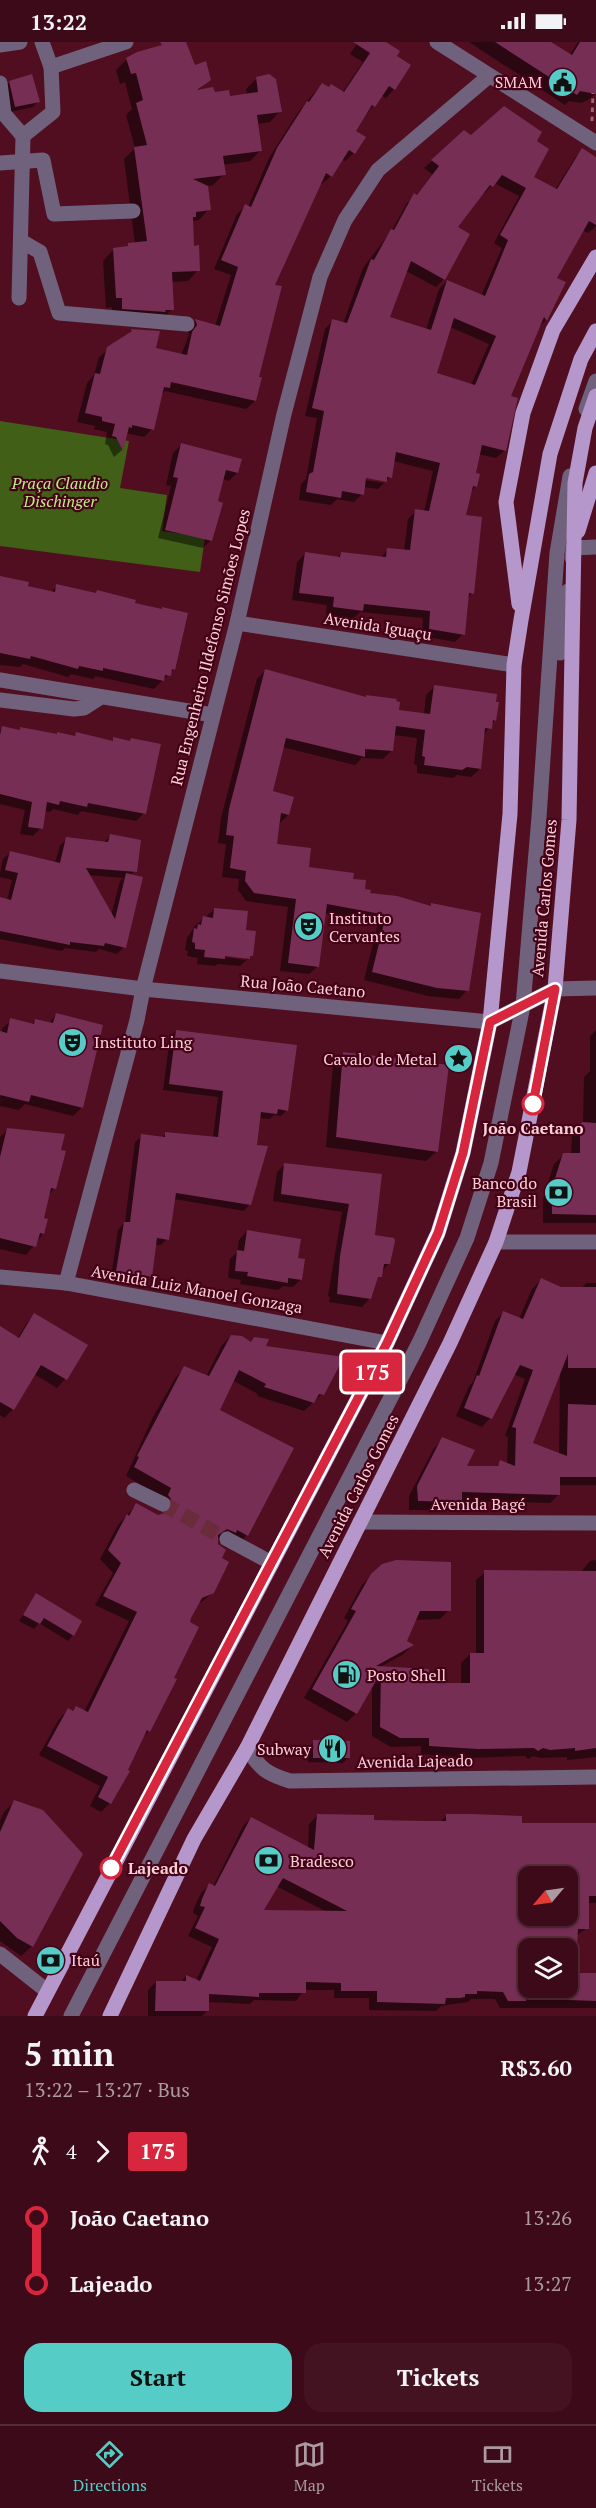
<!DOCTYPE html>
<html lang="en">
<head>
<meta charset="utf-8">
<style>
  body { margin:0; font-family:"PT Serif",serif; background:#431321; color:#f1f3f6; height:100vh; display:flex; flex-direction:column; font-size:22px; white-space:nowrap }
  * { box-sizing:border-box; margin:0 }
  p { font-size:20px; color:#ac9aa2 }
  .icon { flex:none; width:33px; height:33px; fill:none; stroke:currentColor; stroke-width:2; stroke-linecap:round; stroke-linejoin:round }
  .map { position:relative; height:1974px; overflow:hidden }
  .details { display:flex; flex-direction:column; background:#3c0a18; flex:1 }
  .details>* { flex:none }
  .badge { padding:0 12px; border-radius:4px; font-size:21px; line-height:39px }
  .needle { width:39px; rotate:241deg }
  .tools { position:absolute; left:518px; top:1824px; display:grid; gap:12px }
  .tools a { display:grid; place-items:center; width:60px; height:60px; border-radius:12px; background:#3c0a18; box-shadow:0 2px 4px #0004,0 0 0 2px #552b37; font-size:30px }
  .map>.badge { position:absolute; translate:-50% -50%; box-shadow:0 0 0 3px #fff }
  .legs { display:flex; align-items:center; gap:9px; height:66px; padding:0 24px; font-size:20px }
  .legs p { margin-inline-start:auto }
  .headline { display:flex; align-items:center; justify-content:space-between; height:102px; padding:0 24px }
  h1 { font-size:33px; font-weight:600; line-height:45px }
  .cta { display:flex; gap:12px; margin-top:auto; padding:12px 24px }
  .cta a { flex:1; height:69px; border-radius:18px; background:#55cdc6; color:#111; font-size:24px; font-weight:600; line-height:69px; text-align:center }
  .cta a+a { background:#431321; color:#f1f3f6 }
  ul { padding:0 24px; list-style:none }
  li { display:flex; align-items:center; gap:21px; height:66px; font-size:22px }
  li i { display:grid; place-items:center; width:9px; height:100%; margin:0 8px; background:currentColor }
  li i::after { content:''; width:15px; height:15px; margin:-8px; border:4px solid; border-radius:50%; background:#3c0a18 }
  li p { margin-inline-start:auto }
  li:first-child i { background:linear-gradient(#0000 50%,currentColor 0) }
  li:last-child i { background:linear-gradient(currentColor 50%,#0000 0) }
  .status { display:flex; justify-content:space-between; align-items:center; height:42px; padding:0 30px; background:#3c0a18; direction:ltr }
  .status svg { height:16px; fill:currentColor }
  .tabs { display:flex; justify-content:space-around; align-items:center; height:84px; border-top:2px solid #552b37; background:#3c0a18; font-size:16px; color:#ac9aa2 }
  .tabs a { display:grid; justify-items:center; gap:3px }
  .tabs .on { color:#55cdc6 }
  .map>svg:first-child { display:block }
</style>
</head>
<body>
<div class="status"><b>13:22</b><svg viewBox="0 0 49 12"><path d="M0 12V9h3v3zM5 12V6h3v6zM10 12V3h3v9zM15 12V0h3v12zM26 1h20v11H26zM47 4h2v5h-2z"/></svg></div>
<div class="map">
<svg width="596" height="1974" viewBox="0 0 596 1974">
  <rect width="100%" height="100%" fill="#500e20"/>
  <path fill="#415f16" d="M0,379L129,399L120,446L167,453L162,489L205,495L200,530L0,504Z"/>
  <g fill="#0007" fill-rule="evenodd">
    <path d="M169,0H185L194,24L209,37L197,50L229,56L247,53L246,47L257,36L280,69L270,80L257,82L260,109L250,119L223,123L224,132L213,143L206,144L209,167L199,178L192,179L193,205L198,228L188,239L171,240L172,267L162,278L112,277V265L106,266L103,219L113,208L135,202L124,117L135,106L126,73L132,67L125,40L120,42L116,28L127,17Z"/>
    <path d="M358,0H383L395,14L394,47L386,56L381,53L354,89V111L345,119L342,117L331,134L322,142L320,141L273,244L255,359L246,367L165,349L160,354L152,387L144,395L126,391L122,408L114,415L108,403L105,402L107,390L94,387L95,384L77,380L87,341L94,333L99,315L131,289L158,291L155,307L181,313L189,293L188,287L196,279L215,284L231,233L214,227L237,172L246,164L248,165L269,116L299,69L314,51L322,43L342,51L363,20L350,12Z"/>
    <path d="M469,0H548L569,14L578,0H596V51L588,58L581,61L569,59L565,63Z"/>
    <path d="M10,40L38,59L33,65L10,70L5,45Z"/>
    <path d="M464,90L471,95L535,100L532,135L555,148L575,116L582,108L596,121V184L588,191L582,188L555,236L564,241L546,278L538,286L509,355L504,409L496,416L478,412L474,432L476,444L470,451L464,474L472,551L467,557L463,592L455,600L422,594L423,576L360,570L353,577L326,573L327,563L292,558L297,520L305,512L337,516L341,511L380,516L388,508L404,509L408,477L416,469L424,470L433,429L393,419L390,435L378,447L363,445L362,452L354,460L337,457L331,463L299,458L301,442L306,437L317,376L305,374L325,287L333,279L343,282L363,226L392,188L407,161L416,154L433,133L424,126ZM494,141L519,154L494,201L502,206L481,254L447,239L439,247L426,288L388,276L406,229L436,245L444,237L456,185L482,150L484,152ZM450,285L489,302L471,343L435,332ZM358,434L387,438L384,441L358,437Z"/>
    <path d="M181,403L237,431L229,439L222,437L211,498L203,506L158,496L171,444L166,443L173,411Z"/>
    <path d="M0,535L50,551L57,544L133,562L174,627L154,647L95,634L93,637L71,632L68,635L23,622L20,625L0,623Z"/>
    <path d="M265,629L397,669L424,672L426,653L435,644L495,678L483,694L480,727L471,735L457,733L453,736L417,731V723L414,722L417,696L394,693L392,708L383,717L362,716L355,723L282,705L271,750L288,773L280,781L276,803L307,826L352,838L368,852L429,865L432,863L467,948L459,957L428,954L364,938L378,881L324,871L318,924L309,932L280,929L288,865L246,859L238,848L239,837L222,835L226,802L218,801L221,776L257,637Z"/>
    <path d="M3,686L73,695L76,692L111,700L114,697L129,700L131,698L144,771L136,779L81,769L78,773L53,767L50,770L44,769L41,786L33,794L20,792L25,768L0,762V688Z"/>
    <path d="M110,794L135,829L131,833L124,905L117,912L99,907L96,910L65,906L62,909L0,897V857L7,859L12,838L0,835V831L3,817L10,811L55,821L60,803L67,797L103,801ZM88,833L124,836L120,839L111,874Z"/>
    <path d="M215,867L244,889L252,913L240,924L218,922L215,924L197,922L198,916L187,914L188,909L185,908L187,896L195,884ZM218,911L246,915V918L218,914Z"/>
    <path d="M56,973L82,1065L73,1074L25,1062L19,1068L0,1064L2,987L11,978L31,983L35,979L48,982Z"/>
    <path d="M596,988V1181H543V1157L554,1122L564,1113H571L572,1093L583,1083L584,1035L590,1029V994Z"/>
    <path d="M176,989L287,1068L281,1074L274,1073L269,1077L259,1076L250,1162L244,1169L174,1157L167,1197L161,1203H155L151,1234L144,1240L111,1235L118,1188L125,1180L135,1100L142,1094L161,1096L166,1092L213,1096L218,1055L163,1048L170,996Z"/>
    <path d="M343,1012L437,1109L426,1119L326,1105L333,1022Z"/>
    <path d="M8,1087L54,1147L48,1153L42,1177L43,1192L26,1213L0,1207V1095Z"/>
    <path d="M285,1122L381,1133L373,1194L388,1222L375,1239L370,1256L362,1265L329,1260L330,1255L328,1254L342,1170L273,1159L277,1130Z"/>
    <path d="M247,1189L296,1217L301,1237L293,1245L283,1244L278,1248L240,1242L241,1238L228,1236L230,1217L237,1210L239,1198Z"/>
    <path d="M541,1238L561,1246H581L587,1241H596V1443H559V1452L550,1461L461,1459L452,1468H409V1454L434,1406L443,1397L464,1426H495L501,1420L507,1423L508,1395L505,1394L525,1337L513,1332L490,1376L482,1385L456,1374L469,1344L473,1340L495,1279L503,1271L519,1277L532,1247ZM560,1329L559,1413L531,1402Z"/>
    <path d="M34,1273L86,1303L65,1337L57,1346L34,1332L13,1367L4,1376L0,1373V1286L17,1297L26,1282Z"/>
    <path d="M231,1294L264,1306L322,1352L304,1369L257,1354L258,1352L232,1338L218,1368L247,1493L238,1502L217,1495L220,1516L213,1550L203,1559L197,1562L190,1576L149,1689L141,1697L110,1761L101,1770L90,1764L100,1744L39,1713L59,1677L68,1668L71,1670L76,1665L84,1670L129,1579L95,1563L113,1531L100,1517L118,1483L136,1463L157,1474L164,1473L163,1456L126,1434L153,1375L176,1335L185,1326L206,1335L222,1303Z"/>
    <path d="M596,1518V1715L567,1718V1715L541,1716L533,1714L528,1717L525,1714L469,1716L421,1712V1704L391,1705L372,1694V1642L356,1671L347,1680L304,1656L348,1579L344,1576L362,1543L372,1533L449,1568L440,1577L415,1578L405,1599L412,1603L404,1612L378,1626L428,1643H461V1621L470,1612L476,1613V1538L485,1530H581L590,1519Z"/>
    <path d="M36,1553L73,1593L68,1599L39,1581L34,1587L19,1579Z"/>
    <path d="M314,1700L349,1715L343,1721L308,1720L309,1705Z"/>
    <path d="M15,1759L32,1904L21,1914L0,1899V1779L4,1770Z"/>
    <path d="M317,1774L372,1780H440L446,1774L520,1783L596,1784V1861H587V1886L576,1894L577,1933H596V1966H500L495,1957H471L468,1960L441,1964L436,1969L369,1968V1956H334V1948H304L296,1959L254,1958L250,1962L208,1960L207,1969L202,1974H148V1948L156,1940L180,1941L186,1934L196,1939L212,1905L188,1894L198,1874L193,1871L194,1866L201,1851L209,1843L213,1845L243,1784L251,1776L308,1806L309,1782ZM528,1834H567V1874H528ZM276,1844L327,1870H261ZM528,1906H567V1946H528V1936H520L519,1913H528Z"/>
  </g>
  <g fill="#762e55" fill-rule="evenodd">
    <path d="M160,0H186L195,23L206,19L211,38L197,48L213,45L215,50L229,48L230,54L258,50L256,35L269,32L276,37L282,70L257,73L262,109L223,114L226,133L193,137L208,144L211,168L196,170V175H193L194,204L199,203L200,229L172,230L174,268H165L166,270L122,267V256H116L113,206L128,204V201L147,199L134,105L147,103L136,61L143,58L136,31L131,32L126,16L137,10L162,3Z"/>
    <path d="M353,0H386L400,9L397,14L411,23L395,48L389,44L375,65L372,63L356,89L366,95L355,112L349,108L332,135L326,131L275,243L282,244L259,335H262L256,359L171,340L170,346L164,345L154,388L132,383V386L129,385L123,409L116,395L112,394L115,382L102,379V375L85,371L95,331L100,332L107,305L132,289L131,287L160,289L156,306L187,313L192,290L197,283L195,277L220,284L238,225L221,218L245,162L251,165L277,106L307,59L309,60L322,41L329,45L331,42L344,50L370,11Z"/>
    <path d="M495,0H551L572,13L580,0H596V52L580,49L577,53Z"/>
    <path d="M32,32L40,60L15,65L9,39Z"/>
    <path d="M504,64L542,90L537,99L549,107L534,135L557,147L582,106L596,115V183L589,179L557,236L566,240L547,279L544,275L511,354L518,356L506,409L482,403L476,431L480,432L477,445L473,444L466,473L482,475L474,552L469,551L465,593L429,587L430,569L364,562L363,569L333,565L334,555L299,551L305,510L340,515L341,510L386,515L387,506L410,508L415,467L429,469L440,421L396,410L392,436L387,435V440L366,436L364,453L342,449L341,456L306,450L309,432L313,430L324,369L312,366L332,277L347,281L371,217L374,218L391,187L394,188L414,151L417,153L439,124L431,118L464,88L471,93ZM502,133L526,146L500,193L508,198L485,254L447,238L431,288L390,275L411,219L445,238L470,192L458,185L490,143L493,145ZM454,276L496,294L475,343L437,331Z"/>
    <path d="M181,401L242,417L238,431L226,428L218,459L223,461L212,499L165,488L178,436L173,435Z"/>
    <path d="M0,534L29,540L28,544L55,550L56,542L96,551L97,548L136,558L135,561L162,567V565L188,571L175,628L172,627L171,634L165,633L164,639L103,626V629L79,624L78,627L31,614L30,617L0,611Z"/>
    <path d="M265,627L366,655V653L397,657L396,659L400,660L399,668L430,672L434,643L497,652L496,660H499L496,679L493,678L492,687L485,686L481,727L467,725L462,728L424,723L425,715L422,714L425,688L396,684L393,709L365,707V715L286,696L273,749L294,755L289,773L281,771L277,802L311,806L309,825L354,831L353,837L366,838L365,847L371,848L370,851L397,854L431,864V861L481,871L469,949L437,946L372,930L386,873L327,862L319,925L288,921L296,857L254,851L245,839L246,829L230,826L234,794L226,793L229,767Z"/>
    <path d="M2,684L20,688V685L57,692V690L75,694L76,690L113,699V695L130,699L131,696L161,702L146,772L88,761L87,765L60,759L59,763L47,760L43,787L28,785L32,760L0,752V693Z"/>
    <path d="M110,792L141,798L137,830L86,826L115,877L126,831L143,835L126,906L105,901L104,904L70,900V903L0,889V855L11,858L18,831L5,828L10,809L60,821L66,795L108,800Z"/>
    <path d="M214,866L248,869L246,888L256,889L253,914H250V917L225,914V917L204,915L205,908L195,907V901L192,900L194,886L197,887L198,882L201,883L203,874L213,876Z"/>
    <path d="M56,971L103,983L83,1066L31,1053L29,1060L0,1053V989L7,991L10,976L34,982L35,977L53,981Z"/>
    <path d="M176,988L297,1003L288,1069L278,1067L277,1072L261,1070L257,1103L268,1104L251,1163L176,1151L169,1198L157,1196L152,1235L116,1229L124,1180H130L141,1092L165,1095V1090L218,1095L223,1049L169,1042Z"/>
    <path d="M343,1010L449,1023L438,1110L336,1095Z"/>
    <path d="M583,1080L596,1081V1173L552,1172V1146L563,1111H580V1082Z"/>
    <path d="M7,1086L65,1092L61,1108L66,1109L56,1147L51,1146L44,1176L48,1177L44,1192L40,1191L36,1205L0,1196V1115Z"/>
    <path d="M284,1121L382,1132L375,1193L394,1196L395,1199L390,1222H384L382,1235H378L371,1257L337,1252L340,1214L349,1162L281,1152Z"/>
    <path d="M247,1188L301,1197L298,1216L305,1217L302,1238L288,1236V1241L247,1234L248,1230L235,1229L237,1208L244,1209Z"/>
    <path d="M541,1236L561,1245H596V1326H568V1312L533,1401L567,1414L568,1362L596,1363V1435H560V1453L462,1450V1460L418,1459L417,1444L442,1395L475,1408L467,1424H498L500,1418L515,1424L516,1386L512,1385L533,1328L520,1323L492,1377L464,1366L477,1333L479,1334L503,1269L523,1277Z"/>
    <path d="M34,1271L88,1303L67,1338L41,1323L14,1368L0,1360V1284L19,1296Z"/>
    <path d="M231,1293L242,1294L251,1300L254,1295L269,1297L266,1304L344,1315L324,1353L319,1352L314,1361L264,1345L266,1342L239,1328L220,1368L294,1406L248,1494L237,1488L236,1491L227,1487L218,1493V1502L226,1508L222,1516L229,1520L214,1551L202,1556L191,1576L190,1580L199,1585L174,1636L177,1637L150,1690L147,1688L128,1728L130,1729L111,1762L98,1755L108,1735L47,1704L68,1666L73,1669L76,1664L88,1670L137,1570L103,1554L121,1521L108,1508L127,1472L129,1474L136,1461L158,1473L168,1470L172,1466L171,1457L168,1453L171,1446L134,1425L139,1415L137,1414L184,1324L209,1334Z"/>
    <path d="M396,1518L451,1520V1569H420L407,1599L414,1603L376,1624L429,1627V1641H470V1611H484V1528L596,1529V1706L575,1709V1706L550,1708L543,1706L538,1709L534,1706L478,1707L429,1704V1696H400L380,1685L381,1630L357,1672L312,1647L356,1569L351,1567L371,1532L382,1522Z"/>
    <path d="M36,1551L82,1579L74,1594L44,1576L40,1582L23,1573Z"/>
    <path d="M313,1698L350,1699V1716H313Z"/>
    <path d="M14,1758L43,1768L83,1812L33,1905L17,1896L0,1879V1790Z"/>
    <path d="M317,1772L374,1773V1778L424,1779H446V1772H472L522,1774V1781H596V1854H589V1887H578L577,1906H521V1935H526V1959H508L503,1950L477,1949V1952H465V1955L460,1956H446L445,1962L377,1960V1949H341V1941L306,1940V1951H259V1955L209,1952V1969H155L156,1939H186V1933L200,1939L219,1897L195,1886L205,1865L200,1864L202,1857L209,1841L215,1844L251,1775L314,1808ZM521,1834H567V1874H528V1862H521ZM283,1836L347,1869L264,1868Z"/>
    <path d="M567,1931H596V1959L567,1958Z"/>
  </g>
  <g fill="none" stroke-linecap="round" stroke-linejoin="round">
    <path stroke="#6a2b3b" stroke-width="15" stroke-dasharray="15 8" stroke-linecap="butt" d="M163,1462L227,1497"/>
    <path stroke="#9a636f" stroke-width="3" stroke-dasharray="4.5 4.5" stroke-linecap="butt" d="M592,79L593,51"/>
    <g stroke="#70627c" stroke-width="15">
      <path d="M437,0L596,101"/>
      <path d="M0,3L20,0"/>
      <path d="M51,25L126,0"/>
      <path d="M0,41L4,72L23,94L19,256"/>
      <path d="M23,94L53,70L51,25L42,0"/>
      <path d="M0,121L43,118L54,172L133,169"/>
      <path d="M21,199L40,210L59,271L187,282"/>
      <path d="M586,367L596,339"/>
      <path d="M572,516L573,506L596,505"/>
      <path d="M237,581L514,623"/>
      <path d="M560,611L568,549"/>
      <path d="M0,638L213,673"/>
      <path d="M0,658L74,667L84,666L101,655"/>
      <path d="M0,929L143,947L490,980L555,947L596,946"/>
      <path d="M496,1200H596"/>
      <path d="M0,1235L66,1241L387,1301"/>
      <path d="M66,1241L137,978L143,947L237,581L284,372L320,235L345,178L378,128L489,34"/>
      <path d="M134,1448L163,1462"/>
      <path d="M360,1480L596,1481"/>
      <path d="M227,1497L272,1521"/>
      <path d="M247,1706C260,1727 267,1732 290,1739L596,1735"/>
      <path d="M0,1912L47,1949"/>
      <path d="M71,1974L419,1301L467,1196L491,1121L523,964L539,775L557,511L570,434"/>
    </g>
    <g stroke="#b597cc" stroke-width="15">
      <path d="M578,489L596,431"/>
      <path d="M519,562L506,460L523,371L553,288L596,215"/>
      <path d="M35,1974L387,1301L438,1191L463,1111L490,980L510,772L514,623L521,578L550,412L581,317L596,289"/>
      <path d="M110,1974L194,1797L247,1706L450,1301L496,1200L519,1130L555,947L569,778L575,441L585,386L596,354"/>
    </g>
  </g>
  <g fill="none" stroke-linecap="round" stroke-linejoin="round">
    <defs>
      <path id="line-1" d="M111,1826L387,1301L438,1191L463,1111L490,980L555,947L533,1062"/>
    </defs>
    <use href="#line-1" stroke="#fff" stroke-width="14"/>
    <use href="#line-1" stroke="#d7263d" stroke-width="9"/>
  </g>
  <defs>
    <symbol id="civic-disc" viewBox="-11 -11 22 22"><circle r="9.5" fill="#55cdc6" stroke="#440117"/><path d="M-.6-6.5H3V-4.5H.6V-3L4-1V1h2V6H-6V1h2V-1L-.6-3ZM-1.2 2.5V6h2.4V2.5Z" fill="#111"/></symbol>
    <symbol id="theatre-disc" viewBox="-11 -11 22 22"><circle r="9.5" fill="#55cdc6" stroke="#440117"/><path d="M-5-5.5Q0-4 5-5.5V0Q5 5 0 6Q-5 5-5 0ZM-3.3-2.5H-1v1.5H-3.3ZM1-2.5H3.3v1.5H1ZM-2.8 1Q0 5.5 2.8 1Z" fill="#111"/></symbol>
    <symbol id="sight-disc" viewBox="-11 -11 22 22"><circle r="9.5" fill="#55cdc6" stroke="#440117"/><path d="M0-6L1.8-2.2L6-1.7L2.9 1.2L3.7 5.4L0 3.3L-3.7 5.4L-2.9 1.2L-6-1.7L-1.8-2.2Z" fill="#111"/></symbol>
    <symbol id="bank-disc" viewBox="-11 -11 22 22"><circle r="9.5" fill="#55cdc6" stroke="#440117"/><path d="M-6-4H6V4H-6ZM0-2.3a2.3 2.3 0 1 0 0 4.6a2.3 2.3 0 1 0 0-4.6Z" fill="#111"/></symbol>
    <symbol id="fuel-disc" viewBox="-11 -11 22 22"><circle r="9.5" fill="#55cdc6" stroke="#440117"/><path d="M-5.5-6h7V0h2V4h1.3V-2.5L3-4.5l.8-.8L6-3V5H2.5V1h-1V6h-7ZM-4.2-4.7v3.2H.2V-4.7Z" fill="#111"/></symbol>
    <symbol id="restaurant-disc" viewBox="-11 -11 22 22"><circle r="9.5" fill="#55cdc6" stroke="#440117"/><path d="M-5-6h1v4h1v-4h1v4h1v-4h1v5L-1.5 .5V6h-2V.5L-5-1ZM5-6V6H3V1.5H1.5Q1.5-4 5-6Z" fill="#111"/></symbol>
  </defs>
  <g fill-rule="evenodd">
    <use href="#civic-disc" x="546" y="24" width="33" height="33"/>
    <use href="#theatre-disc" x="292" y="868" width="33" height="33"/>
    <use href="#theatre-disc" x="56" y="984" width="33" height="33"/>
    <use href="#sight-disc" x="442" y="1000" width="33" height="33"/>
    <use href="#bank-disc" x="542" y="1134" width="33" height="33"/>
    <use href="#fuel-disc" x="330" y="1616" width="33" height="33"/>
    <use href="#restaurant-disc" x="316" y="1690" width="33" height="33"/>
    <use href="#bank-disc" x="252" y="1802" width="33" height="33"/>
    <use href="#bank-disc" x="34" y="1902" width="33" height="33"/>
  </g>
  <g fill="#fff" stroke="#d7263d" stroke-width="3">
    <circle cx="533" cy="1062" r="10"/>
    <circle cx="111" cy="1826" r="10"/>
  </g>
  <g text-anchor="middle" stroke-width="4.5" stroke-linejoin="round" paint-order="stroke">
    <g font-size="16" fill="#fbd1d6" stroke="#440117" text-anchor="start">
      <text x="542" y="46" text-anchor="end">SMAM</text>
      <text x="329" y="882">Instituto<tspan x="329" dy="18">Cervantes</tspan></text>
      <text x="94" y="1006">Instituto Ling</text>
      <text x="437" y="1023" text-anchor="end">Cavalo de Metal</text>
      <text x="537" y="1147" text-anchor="end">Banco do<tspan x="537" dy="18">Brasil</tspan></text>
      <text x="367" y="1639">Posto Shell</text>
      <text x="311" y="1713" text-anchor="end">Subway</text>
      <text x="290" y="1825">Bradesco</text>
      <text x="71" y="1924">Itaú</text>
    </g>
    <g font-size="16" font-style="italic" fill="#bded86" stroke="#440117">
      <text x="60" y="447">Praça Claudio<tspan x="60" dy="18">Dischinger</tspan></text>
    </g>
    <g font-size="16" fill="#fbd1d6" stroke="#440117">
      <text transform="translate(378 584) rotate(9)" y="6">Avenida Iguaçu</text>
      <text transform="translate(210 605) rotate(-76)" y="6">Rua Engenheiro Ildefonso Simões Lopes</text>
      <text transform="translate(544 856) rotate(-85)" y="6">Avenida Carlos Gomes</text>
      <text transform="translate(303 944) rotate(5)" y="6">Rua João Caetano</text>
      <text transform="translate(197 1247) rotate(10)" y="6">Avenida Luiz Manoel Gonzaga</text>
      <text transform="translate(358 1444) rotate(-63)" y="6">Avenida Carlos Gomes</text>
      <text x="478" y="1468">Avenida Bagé</text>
      <text transform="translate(415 1719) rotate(-1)" y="6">Avenida Lajeado</text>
    </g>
    <g font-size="16" font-weight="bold" fill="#fbd1d6" stroke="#440117">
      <text x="533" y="1092">João Caetano</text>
      <text x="128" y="1832" text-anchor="start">Lajeado</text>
    </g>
  </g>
</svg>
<div class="tools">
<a><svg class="needle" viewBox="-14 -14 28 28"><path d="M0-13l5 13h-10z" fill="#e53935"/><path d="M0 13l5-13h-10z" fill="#ac9aa2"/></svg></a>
<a><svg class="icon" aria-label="layers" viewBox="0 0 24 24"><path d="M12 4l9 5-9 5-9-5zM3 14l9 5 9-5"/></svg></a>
</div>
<b class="badge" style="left:372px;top:1330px;background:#d7263d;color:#fff">175</b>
</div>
<section class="details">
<div class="headline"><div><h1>5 min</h1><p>13:22 – 13:27 · Bus</p></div><b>R$3.60</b></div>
<div class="legs"><svg class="icon" aria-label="walk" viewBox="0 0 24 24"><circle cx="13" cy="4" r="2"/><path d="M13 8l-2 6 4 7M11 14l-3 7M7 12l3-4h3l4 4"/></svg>4<svg class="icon" aria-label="forward" viewBox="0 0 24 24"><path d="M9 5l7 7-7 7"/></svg><b class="badge" style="background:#d7263d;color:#fff">175</b></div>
<ul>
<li><i style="color:#d7263d"></i><b>João Caetano</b><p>13:26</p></li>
<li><i style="color:#d7263d"></i><b>Lajeado</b><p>13:27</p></li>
</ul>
<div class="cta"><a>Start</a><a>Tickets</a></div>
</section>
<nav class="tabs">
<a class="on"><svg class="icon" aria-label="directions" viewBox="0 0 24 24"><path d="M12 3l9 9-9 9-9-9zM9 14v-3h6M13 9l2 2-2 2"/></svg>Directions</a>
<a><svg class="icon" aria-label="map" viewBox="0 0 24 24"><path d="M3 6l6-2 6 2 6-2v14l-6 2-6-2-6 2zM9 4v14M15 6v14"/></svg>Map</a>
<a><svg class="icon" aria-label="tickets" viewBox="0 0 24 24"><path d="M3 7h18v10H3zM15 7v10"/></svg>Tickets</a>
</nav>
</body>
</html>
